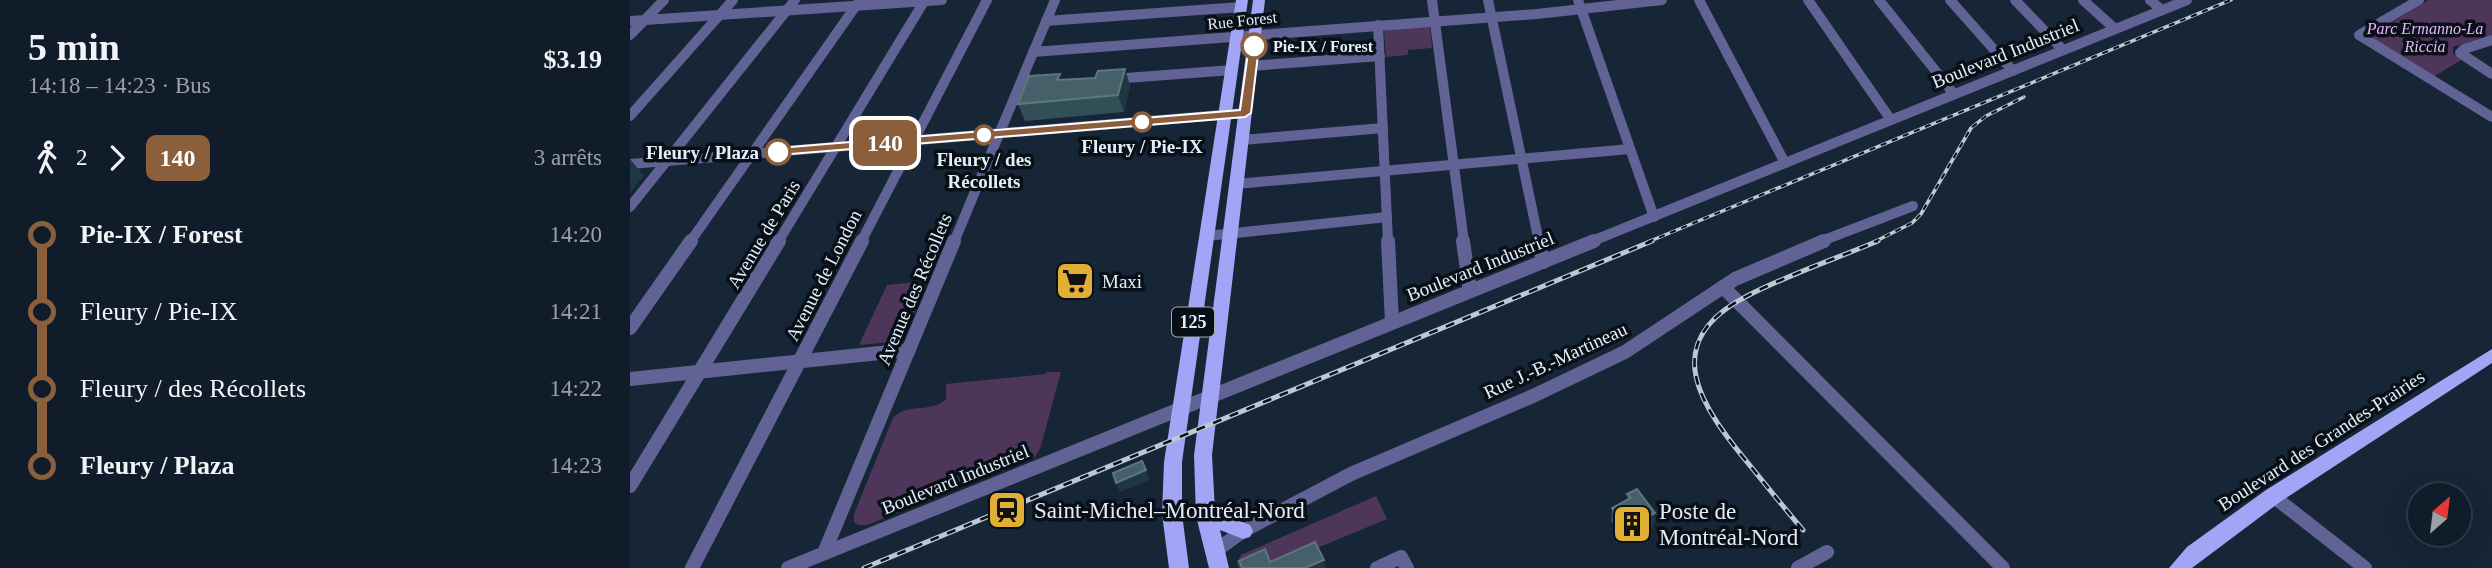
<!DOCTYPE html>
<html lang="fr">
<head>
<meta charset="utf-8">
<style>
  body { margin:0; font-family:Georgia,serif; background:#192531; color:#f1f3f6; height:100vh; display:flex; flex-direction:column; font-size:26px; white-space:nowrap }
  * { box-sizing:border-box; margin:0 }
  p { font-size:23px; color:#9ca1a8 }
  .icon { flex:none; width:38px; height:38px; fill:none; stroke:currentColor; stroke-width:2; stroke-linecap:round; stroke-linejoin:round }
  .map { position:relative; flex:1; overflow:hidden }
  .details { display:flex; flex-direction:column; background:#101c29; width:630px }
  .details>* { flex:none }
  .badge { padding:0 14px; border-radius:10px; font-size:24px; line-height:46px }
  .needle { width:46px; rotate:28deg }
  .fabs { position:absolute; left:1778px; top:483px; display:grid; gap:14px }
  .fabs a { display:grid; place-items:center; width:63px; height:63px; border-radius:50%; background:#101c29; box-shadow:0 7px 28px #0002,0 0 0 2px #303a46; font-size:35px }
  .map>.badge { position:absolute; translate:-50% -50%; box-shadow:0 0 0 4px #fff }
  .legs { display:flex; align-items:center; gap:10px; height:77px; padding:0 28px; font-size:23px }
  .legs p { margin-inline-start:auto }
  .headline { display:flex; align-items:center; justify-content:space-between; height:119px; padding:0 28px }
  h1 { font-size:38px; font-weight:700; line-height:52px }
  ul { padding:0 28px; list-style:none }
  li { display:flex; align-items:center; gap:24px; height:77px; font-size:26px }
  li i { display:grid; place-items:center; width:10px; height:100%; margin:0 9px; background:currentColor }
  li i::after { content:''; width:18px; height:18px; margin:-9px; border:5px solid; border-radius:50%; background:#101c29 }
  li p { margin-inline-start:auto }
  li:first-child i { background:linear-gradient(#0000 50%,currentColor 0) }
  li:last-child i { background:linear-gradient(currentColor 50%,#0000 0) }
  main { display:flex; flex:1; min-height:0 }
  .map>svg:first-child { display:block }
</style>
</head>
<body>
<main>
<section class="details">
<div class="headline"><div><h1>5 min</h1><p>14:18 – 14:23 · Bus</p></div><b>$3.19</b></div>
<div class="legs"><svg class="icon" aria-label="walk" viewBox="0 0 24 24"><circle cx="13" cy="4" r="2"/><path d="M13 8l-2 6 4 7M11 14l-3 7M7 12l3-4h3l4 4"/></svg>2<svg class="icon" aria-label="forward" viewBox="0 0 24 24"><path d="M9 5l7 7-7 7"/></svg><b class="badge" style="background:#8b5e3c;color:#fff">140</b><p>3 arrêts</p></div>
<ul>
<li><i style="color:#8b5e3c"></i><b>Pie-IX / Forest</b><p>14:20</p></li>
<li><i style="color:#8b5e3c"></i><span>Fleury / Pie-IX</span><p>14:21</p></li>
<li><i style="color:#8b5e3c"></i><span>Fleury / des Récollets</span><p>14:22</p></li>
<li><i style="color:#8b5e3c"></i><b>Fleury / Plaza</b><p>14:23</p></li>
</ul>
</section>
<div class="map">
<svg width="1862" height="568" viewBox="0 0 1862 568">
  <rect width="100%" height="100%" fill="#162637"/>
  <g fill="#4e365a">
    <path d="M1799,0H1862V35L1823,47V54L1831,60L1803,77L1737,37Z"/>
    <path d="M800,26L802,48L778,50V55L756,57L754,30Z"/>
    <path d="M297,281L272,341L229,345L257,285Z"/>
    <path d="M417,372H431L410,449L404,458L237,525H228L224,522V514L263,418C277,402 301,414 316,399V384L416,374Z"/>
    <path d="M746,496L757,519L639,568H609L607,562L611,555Z"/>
  </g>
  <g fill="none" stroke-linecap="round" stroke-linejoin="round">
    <g stroke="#626395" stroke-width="10">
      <path d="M802,0L834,242"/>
      <path d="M858,0L909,242"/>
      <path d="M948,0L1024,217"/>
      <path d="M1069,0L1155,163"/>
      <path d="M1178,0L1261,120"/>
      <path d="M1249,0L1324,94"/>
      <path d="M1320,0L1383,71"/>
      <path d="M1385,0L1433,50"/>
      <path d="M1453,0L1485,29"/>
      <path d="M1520,0L1532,10"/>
      <path d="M1789,0L1729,35L1862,117"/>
      <path d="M0,21L312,0"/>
      <path d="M416,21L611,7"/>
      <path d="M748,25L758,242"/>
      <path d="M0,35L34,0"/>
      <path d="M1862,40L1834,49L1830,53L1862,74"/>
      <path d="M403,52L907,14L1032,0"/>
      <path d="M621,66L750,56"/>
      <path d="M483,79L602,70"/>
      <path d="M0,116L103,0"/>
      <path d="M612,140L753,128"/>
      <path d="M0,164L615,113"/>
      <path d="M606,184L1000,149"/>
      <path d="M0,207L165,0"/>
      <path d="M577,236L757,217"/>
      <path d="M60,242L230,0"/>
      <path d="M148,242L295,0"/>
      <path d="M231,242L357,0"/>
      <path d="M324,242L425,0"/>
      <path d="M960,242L1557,0"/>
      <path d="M1189,242L1283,206"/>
    </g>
    <g stroke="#626395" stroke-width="14">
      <path d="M758,241L762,322"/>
      <path d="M833,241L840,291"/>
      <path d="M909,241L913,262"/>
      <path d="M1093,287L1373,568"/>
      <path d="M0,328L61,241"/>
      <path d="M0,379L279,350"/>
      <path d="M0,486L149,241"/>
      <path d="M1643,496L1735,568"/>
      <path d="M584,552L613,531L721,474L903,396L995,352L1105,279L1194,241"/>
      <path d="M194,553L324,241"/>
      <path d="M62,568L232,241"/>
      <path d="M158,568L964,241"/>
      <path d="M747,568L771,557L777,568"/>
      <path d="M1168,568L1197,552"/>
    </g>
    <g fill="#a2a4f6" fill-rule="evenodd">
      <path d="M606,0H618L552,462V514L559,568H539L532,514L534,462Z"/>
      <path d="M623,0H635L582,455L585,511L620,525L623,531L620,537L613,539L590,530L599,568H579L566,516L564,455Z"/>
      <path d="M1862,349V363L1650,502L1562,568H1539L1557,547L1636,490Z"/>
    </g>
    <defs>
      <g id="rail-far1">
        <path d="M1018,242L1601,0"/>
        <path d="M1244,242L1282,223L1291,214L1341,128L1356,116L1394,97"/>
      </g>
      <g id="rail">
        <path d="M1173,530C1156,510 1139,489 1122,468C1072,408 1024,343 1119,295C1160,274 1205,259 1248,241"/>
        <path d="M234,568L1022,241"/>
      </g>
    </defs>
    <use href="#rail-far1" stroke="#bcc8d4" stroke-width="3.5"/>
    <use href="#rail" stroke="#bcc8d4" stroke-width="5"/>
    <use href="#rail-far1" stroke="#080f16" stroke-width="2" stroke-dasharray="6" stroke-linecap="butt"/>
    <use href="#rail" stroke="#080f16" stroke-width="2.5" stroke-dasharray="9" stroke-linecap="butt"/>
  </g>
  <g fill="#324f57">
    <path d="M495,69L500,86L494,112L395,121L388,104L432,80L465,78Z"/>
    <path d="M997,494L1025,513L1024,526L995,541L981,521L982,508L997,500Z"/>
  </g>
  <g fill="#1f3743">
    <path d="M495,69L500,86L494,112L488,95Z"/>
    <path d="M0,159L14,176L0,193Z"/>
    <path d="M516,470L520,480L490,492L486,483Z"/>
    <path d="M1025,513L1024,526L995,541L996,527Z"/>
    <path d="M694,560L696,568H675Z"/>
  </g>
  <g fill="#456069" stroke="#5e767f" stroke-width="2">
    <path d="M495,69L488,95L388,104L399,76L430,74L427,80L465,78L468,71Z"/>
    <path d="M512,461L516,470L486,483L483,473Z"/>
    <path d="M1007,489L1025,513L996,527L982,508L1001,498L997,494Z"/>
    <path d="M685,542L694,560L675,568H612L609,561L635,549L640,562Z"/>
  </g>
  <path fill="#8b5e3c" stroke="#fff" stroke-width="2" d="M624,43L629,46L621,113L615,117L148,155L142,152L148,148L610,110L619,46Z"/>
  <defs>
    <symbol id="supermarket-square" viewBox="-11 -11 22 22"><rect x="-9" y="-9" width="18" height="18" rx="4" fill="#e1af34" stroke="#080f16"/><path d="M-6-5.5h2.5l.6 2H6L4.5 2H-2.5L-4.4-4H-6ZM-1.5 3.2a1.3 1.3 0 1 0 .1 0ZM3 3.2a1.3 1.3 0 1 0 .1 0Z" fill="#111"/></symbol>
    <symbol id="station-square" viewBox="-11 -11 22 22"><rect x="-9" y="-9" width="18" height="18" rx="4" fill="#e1af34" stroke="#080f16"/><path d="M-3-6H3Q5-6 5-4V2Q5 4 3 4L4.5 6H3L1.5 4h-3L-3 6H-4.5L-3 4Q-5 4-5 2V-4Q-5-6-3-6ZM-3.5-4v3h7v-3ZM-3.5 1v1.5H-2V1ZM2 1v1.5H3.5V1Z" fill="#111"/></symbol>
    <symbol id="building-square" viewBox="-11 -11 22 22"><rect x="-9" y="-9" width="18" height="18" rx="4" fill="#e1af34" stroke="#080f16"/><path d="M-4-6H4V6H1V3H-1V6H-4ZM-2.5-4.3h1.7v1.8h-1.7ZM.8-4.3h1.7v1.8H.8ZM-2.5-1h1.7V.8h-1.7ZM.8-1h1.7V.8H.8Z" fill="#111"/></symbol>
  </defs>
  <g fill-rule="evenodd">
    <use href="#supermarket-square" x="423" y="259" width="44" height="44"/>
    <use href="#station-square" x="355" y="488" width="44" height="44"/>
    <use href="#building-square" x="980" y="502" width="44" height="44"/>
  </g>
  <g fill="#fff" stroke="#8b5e3c" stroke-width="3.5">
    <circle cx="624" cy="46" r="12"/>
    <circle cx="512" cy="122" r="9"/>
    <circle cx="354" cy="135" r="9"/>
    <circle cx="148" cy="152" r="12"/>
  </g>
  <g text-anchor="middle" stroke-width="7" stroke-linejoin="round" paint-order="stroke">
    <g font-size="16" fill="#e3eef9" stroke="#080f16">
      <text transform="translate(612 20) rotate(-6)" y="6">Rue Forest</text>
    </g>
    <g font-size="16" font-style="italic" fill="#e7b5ff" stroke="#080f16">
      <text x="1795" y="34">Parc Ermanno-La<tspan x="1795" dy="18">Riccia</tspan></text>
    </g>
    <g font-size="16" font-weight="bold" fill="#e3eef9" stroke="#080f16" text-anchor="start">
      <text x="643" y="52">Pie-IX / Forest</text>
    </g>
    <rect fill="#080f16" stroke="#a1abb5" stroke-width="2" x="542" y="307.5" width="42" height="29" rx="5"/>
    <g font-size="18" font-weight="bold" fill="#e3eef9">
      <text x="563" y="328">125</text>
    </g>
    <g font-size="19" fill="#e3eef9" stroke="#080f16">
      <text transform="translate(1375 53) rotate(-22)" y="7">Boulevard Industriel</text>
      <text transform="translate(133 234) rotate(-59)" y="7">Avenue de Paris</text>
      <text transform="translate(850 266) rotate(-22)" y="7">Boulevard Industriel</text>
      <text transform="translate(193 275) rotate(-63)" y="7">Avenue de London</text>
      <text transform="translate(284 289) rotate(-67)" y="7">Avenue des Récollets</text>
      <text transform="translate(925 360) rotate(-25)" y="7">Rue J.-B.-Martineau</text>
      <text transform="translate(1691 440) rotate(-33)" y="7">Boulevard des Grandes-Prairies</text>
      <text transform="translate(325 479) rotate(-22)" y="7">Boulevard Industriel</text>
    </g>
    <g font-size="19" font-weight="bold" fill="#e3eef9" stroke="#080f16">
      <text x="512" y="153">Fleury / Pie-IX</text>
      <text x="129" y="159" text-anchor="end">Fleury / Plaza</text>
      <text x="354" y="166">Fleury / des<tspan x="354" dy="22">Récollets</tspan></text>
    </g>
    <g font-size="19" fill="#e3eef9" stroke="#080f16" text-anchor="start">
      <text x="472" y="288">Maxi</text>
    </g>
    <g font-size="23" fill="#e3eef9" stroke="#080f16" text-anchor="start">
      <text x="404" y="518">Saint-Michel–Montréal-Nord</text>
      <text x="1029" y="519">Poste de<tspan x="1029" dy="26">Montréal-Nord</tspan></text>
    </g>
  </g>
</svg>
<div class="fabs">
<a><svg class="needle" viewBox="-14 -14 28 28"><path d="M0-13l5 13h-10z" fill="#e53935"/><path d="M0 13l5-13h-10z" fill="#9ca1a8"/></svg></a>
</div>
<b class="badge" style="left:255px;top:143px;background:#8b5e3c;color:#fff">140</b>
</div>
</main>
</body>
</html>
